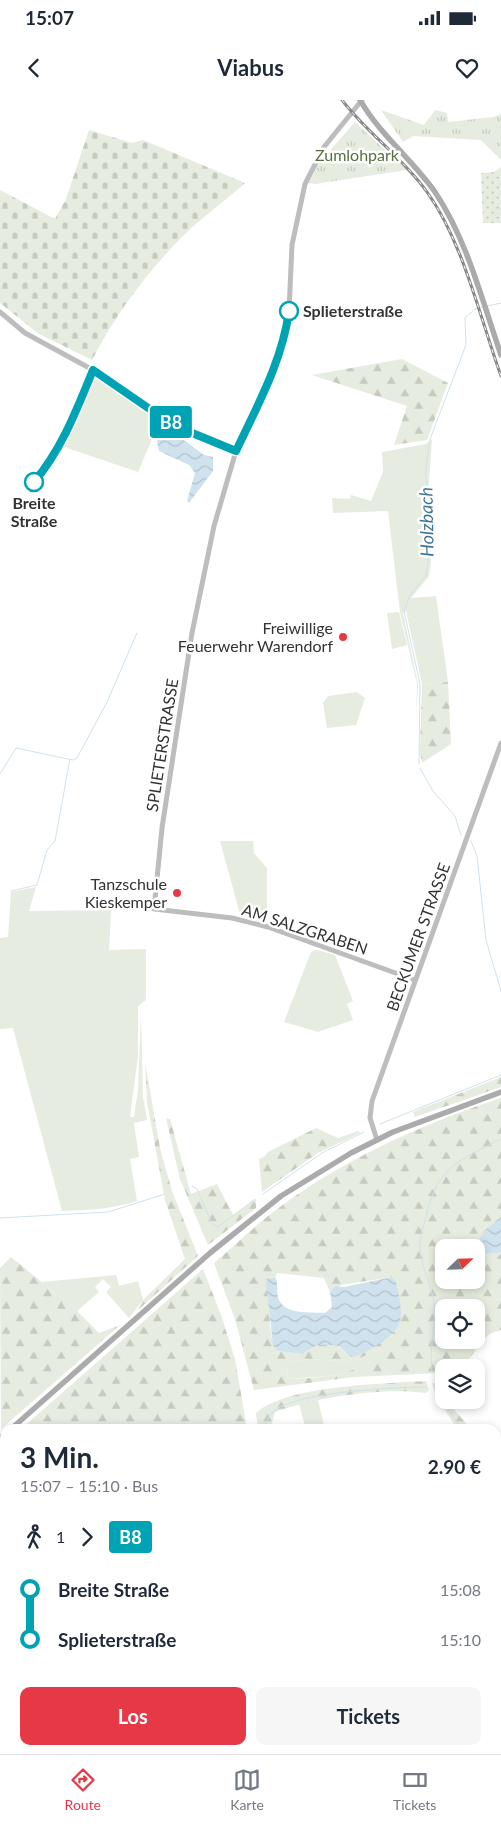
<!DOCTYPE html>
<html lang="de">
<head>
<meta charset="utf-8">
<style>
  body { margin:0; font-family:Lato,sans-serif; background:#f6f6f7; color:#1f2937; height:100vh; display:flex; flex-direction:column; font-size:19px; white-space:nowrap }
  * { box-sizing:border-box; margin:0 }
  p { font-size:16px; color:#747a83 }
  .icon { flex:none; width:28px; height:28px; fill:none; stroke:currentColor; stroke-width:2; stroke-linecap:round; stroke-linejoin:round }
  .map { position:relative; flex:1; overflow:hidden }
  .drawer { position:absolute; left:0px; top:1324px; width:501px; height:331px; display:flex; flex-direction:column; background:#fff; border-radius:15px 15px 0 0; box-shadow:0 2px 8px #0003 }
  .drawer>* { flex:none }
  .badge { padding:0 10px; border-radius:4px; font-size:18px; line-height:32px }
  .needle { width:32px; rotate:67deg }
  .controls { position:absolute; left:435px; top:1139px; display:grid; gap:10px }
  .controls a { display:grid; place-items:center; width:50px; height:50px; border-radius:10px; background:#fff; box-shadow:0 2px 8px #0003; font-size:25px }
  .map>.badge { position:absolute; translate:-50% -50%; box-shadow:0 0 0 2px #fff }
  .legs { display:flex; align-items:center; gap:8px; height:55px; padding:0 20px; font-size:16px }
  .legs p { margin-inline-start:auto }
  .overview { display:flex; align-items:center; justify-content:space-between; height:85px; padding:0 20px }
  h1 { font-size:28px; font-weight:700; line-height:38px }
  .action { display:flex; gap:10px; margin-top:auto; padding:10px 20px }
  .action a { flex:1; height:58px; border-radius:10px; background:#e63946; color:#fff; font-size:20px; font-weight:700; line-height:58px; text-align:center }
  .action a+a { background:#f6f6f7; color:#1f2937 }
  ul { padding:0 20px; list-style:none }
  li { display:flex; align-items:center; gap:18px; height:50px; font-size:19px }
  li i { display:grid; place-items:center; width:8px; height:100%; margin:0 6px; background:currentColor }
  li i::after { content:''; width:12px; height:12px; margin:-6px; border:4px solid; border-radius:50%; background:#fff }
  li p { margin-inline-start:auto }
  li:first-child i { background:linear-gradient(#0000 50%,currentColor 0) }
  li:last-child i { background:linear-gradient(currentColor 50%,#0000 0) }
  .status { display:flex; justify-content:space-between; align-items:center; height:35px; padding:0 25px; background:#fff; direction:ltr }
  .status svg { height:14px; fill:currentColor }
  header { display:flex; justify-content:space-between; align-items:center; height:65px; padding:0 20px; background:#fff; font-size:22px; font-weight:700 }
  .dock { display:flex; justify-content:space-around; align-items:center; height:70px; border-top:1px solid #e0e1e3; background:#fff; font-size:14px; color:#747a83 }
  .dock a { display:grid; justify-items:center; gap:2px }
  .dock .current { color:#e63946 }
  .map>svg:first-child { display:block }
</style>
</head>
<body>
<div class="status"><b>15:07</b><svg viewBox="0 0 49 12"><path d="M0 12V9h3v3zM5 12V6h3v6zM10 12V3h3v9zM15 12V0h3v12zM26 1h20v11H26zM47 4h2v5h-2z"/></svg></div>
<header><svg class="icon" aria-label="back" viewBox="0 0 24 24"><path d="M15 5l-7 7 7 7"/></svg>Viabus<svg class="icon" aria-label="heart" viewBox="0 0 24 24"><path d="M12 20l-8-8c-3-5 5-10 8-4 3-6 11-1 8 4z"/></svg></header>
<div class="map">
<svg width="501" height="1654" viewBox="0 0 501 1654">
  <defs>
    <pattern id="forest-firs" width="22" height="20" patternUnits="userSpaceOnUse" patternTransform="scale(1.25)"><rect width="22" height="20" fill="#e6ecdf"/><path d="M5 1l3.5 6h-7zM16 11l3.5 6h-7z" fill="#c6cbc0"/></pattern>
    <pattern id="cemetery-stones" width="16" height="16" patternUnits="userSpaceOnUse" patternTransform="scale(1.25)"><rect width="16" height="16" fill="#e6ecdf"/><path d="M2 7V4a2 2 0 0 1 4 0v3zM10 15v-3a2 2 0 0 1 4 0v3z" fill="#c6cbc0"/></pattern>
    <pattern id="park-tufts" width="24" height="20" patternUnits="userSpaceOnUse" patternTransform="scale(1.25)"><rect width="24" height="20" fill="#e6ecdf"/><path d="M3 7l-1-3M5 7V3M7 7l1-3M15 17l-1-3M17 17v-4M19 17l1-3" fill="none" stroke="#c6cbc0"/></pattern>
    <pattern id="garden-dots" width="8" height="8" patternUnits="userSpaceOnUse" patternTransform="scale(1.25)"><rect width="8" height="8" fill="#e6ecdf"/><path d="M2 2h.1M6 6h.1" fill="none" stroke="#c6cbc0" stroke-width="1.8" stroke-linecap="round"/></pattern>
    <pattern id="water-waves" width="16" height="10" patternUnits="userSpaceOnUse" patternTransform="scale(1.25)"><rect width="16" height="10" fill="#cfe2ee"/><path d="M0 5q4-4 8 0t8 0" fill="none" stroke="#b2c2cd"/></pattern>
  </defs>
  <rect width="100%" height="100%" fill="#fff"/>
  <g fill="#e6ecdf">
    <path d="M95,276L160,320L138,372L64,347Z"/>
    <path d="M432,339L428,396L431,463L429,476L411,498L436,496L448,582L422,584L406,511L403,513L418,584L416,620L417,584L400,512L388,411L333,413L332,398L350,399L351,395L371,401L383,372L382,352L426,344Z"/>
    <path d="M399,512L407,545L392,549L387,513Z"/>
    <path d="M357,592L365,598L356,625L327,628L323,603L328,596Z"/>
    <path d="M220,741H253L254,753L267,768V821L240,814Z"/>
    <path d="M36,787L29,811L111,810L109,850L146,849V900L138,906V956L130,1017H134L138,990L141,913L143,997L147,1020L134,1023L139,1057L130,1059L137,1101C112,1109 88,1110 62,1111L13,928L0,929V838L8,837L11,792Z"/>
    <path d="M317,850L335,855L353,901L347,904L353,920L318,932L284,922L311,852Z"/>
    <path d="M501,1111V1154L490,1159L476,1153V1148H474L478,1134Z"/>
    <path d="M116,1175L119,1186L138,1181L143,1200L129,1218L106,1192L111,1187L103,1179L95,1187L99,1192L77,1211L42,1182Z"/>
    <path d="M380,1250L383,1252C356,1278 323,1276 288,1279L287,1263L310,1259L349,1262Z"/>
    <path d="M318,1300L325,1329H306L299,1304Z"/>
    <path d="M496,1616L501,1628V1654H432L431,1651L496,1650Z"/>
    <path d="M370,1650H427L428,1654H371Z"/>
  </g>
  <g fill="url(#forest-firs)" fill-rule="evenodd">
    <path d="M402,259L448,283L427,340L394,345L407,306L312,275Z"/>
    <path d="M448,582L451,644L422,663L420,652L422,584Z"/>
    <path d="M145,962L160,1048L172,1091L198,1156L137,1211L143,1200L185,1159L165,1100L147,1002Z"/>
    <path d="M501,977V987L415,1017L413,1012Z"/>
    <path d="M501,998V1111L478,1134L474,1147L444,1148V1180H476V1153L490,1159L501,1154V1230C498,1231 493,1232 490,1234C472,1246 475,1267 444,1268V1271L439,1273L354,1277L254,1290L235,1219L214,1163C232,1148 249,1131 268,1116C339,1061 417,1026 501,998ZM277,1173L324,1178L330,1192L341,1185L392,1177L396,1181L400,1222L351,1257L339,1246L331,1245H317L302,1254L278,1251C265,1234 271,1199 271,1177H275ZM444,1208H476V1240H444ZM380,1250L383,1252C358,1276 321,1278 288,1279L287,1263L310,1259L349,1262Z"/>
    <path d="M166,1018L170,1019L191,1094L217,1084L233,1115L256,1099V1108L208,1145L180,1079Z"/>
    <path d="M316,1028L338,1038L358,1031L360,1033L318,1053L262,1092L259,1059L264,1057L268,1052Z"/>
    <path d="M11,1157L77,1211L99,1233L120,1225L1,1329L0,1168Z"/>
    <path d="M203,1169L221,1215L235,1259L247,1329H21Z"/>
    <path d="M426,1281L429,1290L426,1293C383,1287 316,1297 275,1312L270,1329H258L256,1313C287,1285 383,1284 426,1281Z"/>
    <path d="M444,1282V1300H449L456,1312L471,1329H457L436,1296L432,1283Z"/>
    <path d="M5,1343V1650H306L305,1652L0,1654V1347Z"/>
  </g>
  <path fill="url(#cemetery-stones)" d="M89,30L132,43L143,40L245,83C225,101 202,117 183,136C147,172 115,215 92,260L39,234L0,203V90L55,119L66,99Z"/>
  <g fill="url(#park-tufts)">
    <path d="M381,10L424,25L435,10L447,13L448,22L493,17L501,14V60L481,40L413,36L403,42Z"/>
    <path d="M355,22L407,70L315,84L309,83L319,63Z"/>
  </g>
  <path fill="url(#garden-dots)" d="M501,67V123H483L481,73L494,72Z"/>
  <g fill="url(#water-waves)">
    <path d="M164,332L181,338L204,355L213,357V371L189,403L187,401L195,373L189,365L159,351L157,341Z"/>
    <path d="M501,1117V1153H486L479,1141L484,1131Z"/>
    <path d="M275,1177C279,1184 276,1190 278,1197C282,1215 311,1212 325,1213L332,1207L330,1192L336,1186L344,1187L392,1177L396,1181C398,1193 403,1209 400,1221C398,1235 364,1255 351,1257L339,1246L331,1245H317L302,1254L278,1251L273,1245L266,1182L267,1179Z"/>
  </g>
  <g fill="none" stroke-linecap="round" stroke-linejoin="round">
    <g stroke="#cfe2ee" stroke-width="1">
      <path d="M487,206L501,203"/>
      <path d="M419,664L420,584L404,511L409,497L426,475L428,463L426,368L430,339L466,245L465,218L475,209L483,207"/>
      <path d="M420,668L433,691L455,716L461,735"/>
      <path d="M0,674L16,648L73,660L77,658L107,602L137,533"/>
      <path d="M471,741L477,756L486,840L501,891"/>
      <path d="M11,791L37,785L47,750L55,741L70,659"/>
      <path d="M380,1024L501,975"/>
      <path d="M192,1086L197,1089L212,1124L218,1127L255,1099"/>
      <path d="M263,1094L322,1053L364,1032"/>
      <path d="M0,1118L108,1112L165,1094"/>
      <path d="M432,1271C429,1247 436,1225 434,1202C431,1185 422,1168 420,1150C419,1139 423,1127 426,1117C437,1066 459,1061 501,1039"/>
      <path d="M436,1283L442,1299L461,1329"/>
      <path d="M263,1329C266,1322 269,1315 275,1310C299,1292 395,1287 427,1287"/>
      <path d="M496,1382L501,1390"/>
      <path d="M315,1650L316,1654"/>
    </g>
    <g stroke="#bdbdbd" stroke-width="5">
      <path d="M362,0L324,47L305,84L292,145L289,211L285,235L274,270L236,351L214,426L192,533L162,728L154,809L232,818L268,827L415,880"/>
      <path d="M0,212L25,233L93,270L154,312L180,328L236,351"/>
      <path d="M377,1040L370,1018L372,1001L501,643"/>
    </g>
    <g stroke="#ababab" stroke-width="5.5">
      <path d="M360,0C380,35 412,59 435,92C467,140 482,200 501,255"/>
      <path d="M11,1329L210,1153L281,1096L351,1053L393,1032L501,992"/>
      <path d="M0,1339L5,1334"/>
    </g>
    <defs>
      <path id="rail" d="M342,0C367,33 403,58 427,92C463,142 480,218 501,276"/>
    </defs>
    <use href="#rail" stroke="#888" stroke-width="3"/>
    <use href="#rail" stroke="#fff" stroke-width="1" stroke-dasharray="4" stroke-linecap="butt"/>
  </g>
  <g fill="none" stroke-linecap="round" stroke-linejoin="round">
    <defs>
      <path id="line-1" d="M34,382C62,349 77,309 93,270L154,312L180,328L236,351C257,306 282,262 289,211"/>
    </defs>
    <use href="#line-1" stroke="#fff" stroke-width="11"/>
    <use href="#line-1" stroke="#00a3b4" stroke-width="8"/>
  </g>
  <g fill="#fff" stroke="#00a3b4" stroke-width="2.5">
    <circle cx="289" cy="211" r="9"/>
    <circle cx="34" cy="382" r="9"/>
  </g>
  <g fill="#e63946" stroke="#fff" stroke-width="2">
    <circle cx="343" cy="537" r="5"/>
    <circle cx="177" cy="793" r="5"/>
  </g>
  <g text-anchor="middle" stroke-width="5" stroke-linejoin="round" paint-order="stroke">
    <g font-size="16" fill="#56703f" stroke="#fff">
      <text x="357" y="61">Zumlohpark</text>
    </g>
    <g font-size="16" font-weight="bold" fill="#333" stroke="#fff" text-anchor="start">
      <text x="303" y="217">Splieterstraße</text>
      <text x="34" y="409" text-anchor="middle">Breite<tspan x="34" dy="18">Straße</tspan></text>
    </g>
    <g font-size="16" fill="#333" stroke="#fff" text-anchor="end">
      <text x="333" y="534">Freiwillige<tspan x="333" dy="18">Feuerwehr Warendorf</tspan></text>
      <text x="167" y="790">Tanzschule<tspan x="167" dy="18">Kieskemper</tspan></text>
    </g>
    <g font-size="16" fill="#333" stroke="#fff">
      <text transform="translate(162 645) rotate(-81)" y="6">SPLIETERSTRASSE</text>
      <text transform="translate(305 829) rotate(18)" y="6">AM SALZGRABEN</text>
      <text transform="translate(418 837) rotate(-70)" y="6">BECKUMER STRASSE</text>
    </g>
    <g font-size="18" font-style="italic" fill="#3f7597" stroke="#fff">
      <text transform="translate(427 422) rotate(-91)" y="6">Holzbach</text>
    </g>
  </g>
</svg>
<div class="controls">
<a><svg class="needle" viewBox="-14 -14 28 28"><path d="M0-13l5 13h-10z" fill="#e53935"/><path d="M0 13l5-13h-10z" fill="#747a83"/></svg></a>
<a><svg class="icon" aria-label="locate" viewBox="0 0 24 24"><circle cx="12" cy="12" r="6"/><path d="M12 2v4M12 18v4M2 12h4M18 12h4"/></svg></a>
<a><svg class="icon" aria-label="layers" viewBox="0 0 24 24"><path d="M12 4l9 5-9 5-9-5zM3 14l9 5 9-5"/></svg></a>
</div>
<b class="badge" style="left:171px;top:322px;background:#00a3b4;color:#fff">B8</b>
<section class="drawer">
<div class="overview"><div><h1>3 Min.</h1><p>15:07 – 15:10 · Bus</p></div><b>2.90 €</b></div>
<div class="legs"><svg class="icon" aria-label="walk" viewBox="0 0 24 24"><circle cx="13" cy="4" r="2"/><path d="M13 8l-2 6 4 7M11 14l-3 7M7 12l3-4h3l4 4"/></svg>1<svg class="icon" aria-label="forward" viewBox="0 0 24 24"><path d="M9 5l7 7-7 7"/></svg><b class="badge" style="background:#00a3b4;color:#fff">B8</b></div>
<ul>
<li><i style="color:#00a3b4"></i><b>Breite Straße</b><p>15:08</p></li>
<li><i style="color:#00a3b4"></i><b>Splieterstraße</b><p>15:10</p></li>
</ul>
<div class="action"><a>Los</a><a>Tickets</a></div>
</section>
</div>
<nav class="dock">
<a class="current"><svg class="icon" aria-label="directions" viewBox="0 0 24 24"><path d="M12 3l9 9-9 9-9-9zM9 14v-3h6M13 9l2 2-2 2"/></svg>Route</a>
<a><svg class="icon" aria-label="map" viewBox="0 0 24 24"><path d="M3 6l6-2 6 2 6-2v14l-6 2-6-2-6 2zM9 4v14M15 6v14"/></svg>Karte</a>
<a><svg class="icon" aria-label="tickets" viewBox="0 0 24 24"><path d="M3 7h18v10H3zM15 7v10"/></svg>Tickets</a>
</nav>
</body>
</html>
